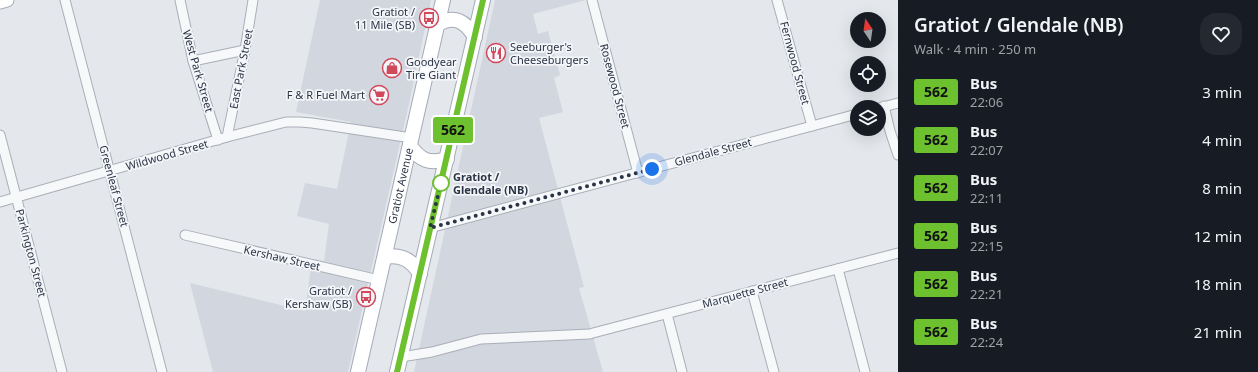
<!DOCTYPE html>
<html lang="en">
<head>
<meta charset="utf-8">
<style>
  body { margin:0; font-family:"Noto Sans",sans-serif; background:#242831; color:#f1f3f6; height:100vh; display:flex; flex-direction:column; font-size:15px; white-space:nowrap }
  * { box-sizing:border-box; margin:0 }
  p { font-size:13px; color:#9ea1a6 }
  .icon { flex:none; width:22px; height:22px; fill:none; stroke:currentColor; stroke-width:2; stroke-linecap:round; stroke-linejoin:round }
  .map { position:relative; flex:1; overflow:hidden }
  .sheet { display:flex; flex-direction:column; background:#171b24; width:360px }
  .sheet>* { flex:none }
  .badge { padding:0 8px; border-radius:3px; font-size:14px; line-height:26px }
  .needle { width:26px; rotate:347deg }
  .buttons { position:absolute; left:850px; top:12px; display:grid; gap:8px }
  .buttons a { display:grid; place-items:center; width:36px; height:36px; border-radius:50%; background:#171b24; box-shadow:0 4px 16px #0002; font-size:20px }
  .you { position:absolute; width:20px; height:20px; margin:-10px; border:3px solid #fff; border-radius:50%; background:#1a73e8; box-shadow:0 0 0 6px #1a73e833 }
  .map>.badge { position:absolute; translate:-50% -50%; box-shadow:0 0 0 2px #fff }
  .round { display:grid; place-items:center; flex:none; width:42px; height:42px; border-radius:16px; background:#242831 }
  .head { display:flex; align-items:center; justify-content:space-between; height:68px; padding:0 16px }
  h1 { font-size:19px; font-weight:600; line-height:30px }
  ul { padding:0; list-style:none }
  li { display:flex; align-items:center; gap:12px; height:48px; padding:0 16px }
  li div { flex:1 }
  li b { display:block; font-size:15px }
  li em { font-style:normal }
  li .badge { min-width:44px; font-weight:700; text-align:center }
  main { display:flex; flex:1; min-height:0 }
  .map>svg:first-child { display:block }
</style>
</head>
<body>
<main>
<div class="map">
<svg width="898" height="372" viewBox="0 0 898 372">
  <rect width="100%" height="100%" fill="#e4e7ec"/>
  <g fill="#d2d6de">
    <path d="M320,0H431L409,104L348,372H213L190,283L305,311L312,259L324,261L329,224L297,216L305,183L337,189L351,122L296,112Z"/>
    <path d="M495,0H586L533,14L538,34L548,31L560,75L554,78L563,112L539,118L584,287L579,288L603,372H414Z"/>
  </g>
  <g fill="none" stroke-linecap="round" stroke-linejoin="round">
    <defs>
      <g id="street">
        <path d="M65,0L162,372"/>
        <path d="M180,0L193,61L218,140"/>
        <path d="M592,0L638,173"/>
        <path d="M777,0L812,126"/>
        <path d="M193,61L245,50"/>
        <path d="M884,106L890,131L898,155"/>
        <path d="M879,108L898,103"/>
        <path d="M0,135L62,372"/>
        <path d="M227,137L245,50L253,0"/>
        <path d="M0,202L227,137L286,122H300L312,123L412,138"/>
        <path d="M430,228L857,114"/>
        <path d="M185,235L379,280"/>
        <path d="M838,269L865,372"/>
        <path d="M752,291L774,372"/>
        <path d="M667,314L682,372"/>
        <path d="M593,333L898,253"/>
        <path d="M401,357L432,352L481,339L590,334"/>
      </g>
      <path id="secondary" d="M0,2L7,0"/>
      <g id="primary">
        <path d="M438,24C455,15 465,21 475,37"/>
        <path d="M410,146C421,161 429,164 447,159"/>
        <path d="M385,257C401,254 412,260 420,274"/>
        <path id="s1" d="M358,372L443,0"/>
        <path d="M397,372L483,0"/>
      </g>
    </defs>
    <use href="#street" stroke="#a9aeb7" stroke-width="11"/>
    <use href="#secondary" stroke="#a9aeb7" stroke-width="15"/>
    <use href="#primary" stroke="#a3abb8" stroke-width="16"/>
    <use href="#street" stroke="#f7f8fa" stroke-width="9"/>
    <use href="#secondary" stroke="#fff" stroke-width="13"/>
    <use href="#primary" stroke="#fff" stroke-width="14"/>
  </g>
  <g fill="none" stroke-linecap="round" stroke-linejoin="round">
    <defs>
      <path id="line" d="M397,372L483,0"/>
    </defs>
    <use href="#line" stroke="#fff" stroke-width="9"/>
    <use href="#line" stroke="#6dc02e" stroke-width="6"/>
    <path stroke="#2b3445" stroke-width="4" stroke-dasharray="0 7.2" d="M441,183L430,228L652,169"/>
  </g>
  <defs>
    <symbol id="bus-ring" viewBox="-11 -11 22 22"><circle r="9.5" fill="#f4f6f9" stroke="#d1495b" stroke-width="1.5"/><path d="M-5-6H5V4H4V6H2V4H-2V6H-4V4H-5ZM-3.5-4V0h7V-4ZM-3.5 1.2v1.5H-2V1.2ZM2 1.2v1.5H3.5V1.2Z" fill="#d1495b"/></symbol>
    <symbol id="restaurant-ring" viewBox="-11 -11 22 22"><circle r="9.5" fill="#f4f6f9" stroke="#d1495b" stroke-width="1.5"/><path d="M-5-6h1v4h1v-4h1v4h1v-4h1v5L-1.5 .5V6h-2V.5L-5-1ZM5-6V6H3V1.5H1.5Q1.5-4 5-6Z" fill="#d1495b"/></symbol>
    <symbol id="shop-ring" viewBox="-11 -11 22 22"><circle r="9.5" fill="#f4f6f9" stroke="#d1495b" stroke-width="1.5"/><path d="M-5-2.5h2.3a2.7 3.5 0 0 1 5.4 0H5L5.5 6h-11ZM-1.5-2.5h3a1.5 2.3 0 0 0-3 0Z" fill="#d1495b"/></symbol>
    <symbol id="supermarket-ring" viewBox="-11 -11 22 22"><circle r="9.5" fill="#f4f6f9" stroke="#d1495b" stroke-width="1.5"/><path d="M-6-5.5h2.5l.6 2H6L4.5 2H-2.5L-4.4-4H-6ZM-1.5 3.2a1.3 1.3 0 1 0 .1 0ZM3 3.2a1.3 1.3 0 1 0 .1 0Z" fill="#d1495b"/></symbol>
  </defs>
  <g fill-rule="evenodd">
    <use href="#bus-ring" x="418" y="7" width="22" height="22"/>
    <use href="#restaurant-ring" x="485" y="42" width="22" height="22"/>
    <use href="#shop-ring" x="381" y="57" width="22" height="22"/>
    <use href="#supermarket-ring" x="368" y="84" width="22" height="22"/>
    <use href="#bus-ring" x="355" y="286" width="22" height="22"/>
  </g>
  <circle fill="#fff" stroke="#6dc02e" stroke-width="2" cx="441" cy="183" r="8"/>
  <g text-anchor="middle" stroke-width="3.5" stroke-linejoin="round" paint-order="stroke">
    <g font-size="11" fill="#2b3445" stroke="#f4f6f9" text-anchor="end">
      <text x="415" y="16">Gratiot /<tspan x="415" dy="13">11 Mile (SB)</tspan></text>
      <text x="510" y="51" text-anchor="start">Seeburger's<tspan x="510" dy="13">Cheeseburgers</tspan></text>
      <text x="406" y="66" text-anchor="start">Goodyear<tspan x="406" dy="13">Tire Giant</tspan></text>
      <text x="365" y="99">F &amp; R Fuel Mart</text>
      <text x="352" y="295">Gratiot /<tspan x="352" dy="13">Kershaw (SB)</tspan></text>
    </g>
    <g font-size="11" fill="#2b3445" stroke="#f4f6f9">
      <text transform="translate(795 63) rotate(75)" y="4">Fernwood Street</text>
      <text transform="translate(241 69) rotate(-79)" y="4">East Park Street</text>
      <text transform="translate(198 71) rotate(74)" y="4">West Park Street</text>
      <text transform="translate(615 86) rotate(75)" y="4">Rosewood Street</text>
      <text transform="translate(713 152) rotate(-15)" y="4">Glendale Street</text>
      <text transform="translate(167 155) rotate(-16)" y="4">Wildwood Street</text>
      <text transform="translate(114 186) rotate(75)" y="4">Greenleaf Street</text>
      <text dy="4" stroke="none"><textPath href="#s1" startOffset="191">Gratiot Avenue</textPath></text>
      <text transform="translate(31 253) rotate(75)" y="4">Parkington Street</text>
      <text transform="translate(282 258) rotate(13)" y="4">Kershaw Street</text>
      <text transform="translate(745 293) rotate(-15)" y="4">Marquette Street</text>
    </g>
    <g font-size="11" font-weight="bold" fill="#2b3445" stroke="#f4f6f9" text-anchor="start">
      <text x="453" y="181">Gratiot /<tspan x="453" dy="13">Glendale (NB)</tspan></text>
    </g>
  </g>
</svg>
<div class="buttons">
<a><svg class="needle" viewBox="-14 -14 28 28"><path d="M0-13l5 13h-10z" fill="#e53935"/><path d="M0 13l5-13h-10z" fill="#9ea1a6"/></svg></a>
<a><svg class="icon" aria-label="locate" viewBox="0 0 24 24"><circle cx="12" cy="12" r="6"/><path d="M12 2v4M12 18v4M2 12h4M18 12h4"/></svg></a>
<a><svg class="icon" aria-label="layers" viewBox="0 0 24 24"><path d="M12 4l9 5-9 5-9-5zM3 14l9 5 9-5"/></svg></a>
</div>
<div class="you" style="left:652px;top:169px"></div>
<b class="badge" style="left:453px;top:130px;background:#6dc02e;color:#111">562</b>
</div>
<section class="sheet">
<div class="head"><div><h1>Gratiot / Glendale (NB)</h1><p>Walk · 4 min · 250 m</p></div><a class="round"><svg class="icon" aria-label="heart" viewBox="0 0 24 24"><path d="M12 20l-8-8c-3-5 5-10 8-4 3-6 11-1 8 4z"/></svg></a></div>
<ul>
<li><span class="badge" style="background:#6dc02e;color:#111">562</span><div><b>Bus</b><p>22:06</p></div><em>3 min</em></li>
<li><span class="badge" style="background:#6dc02e;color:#111">562</span><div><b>Bus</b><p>22:07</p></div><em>4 min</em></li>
<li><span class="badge" style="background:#6dc02e;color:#111">562</span><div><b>Bus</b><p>22:11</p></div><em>8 min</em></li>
<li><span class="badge" style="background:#6dc02e;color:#111">562</span><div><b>Bus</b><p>22:15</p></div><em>12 min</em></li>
<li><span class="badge" style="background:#6dc02e;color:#111">562</span><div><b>Bus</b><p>22:21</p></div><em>18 min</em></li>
<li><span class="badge" style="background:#6dc02e;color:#111">562</span><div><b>Bus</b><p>22:24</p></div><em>21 min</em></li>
</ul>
</section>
</main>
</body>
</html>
